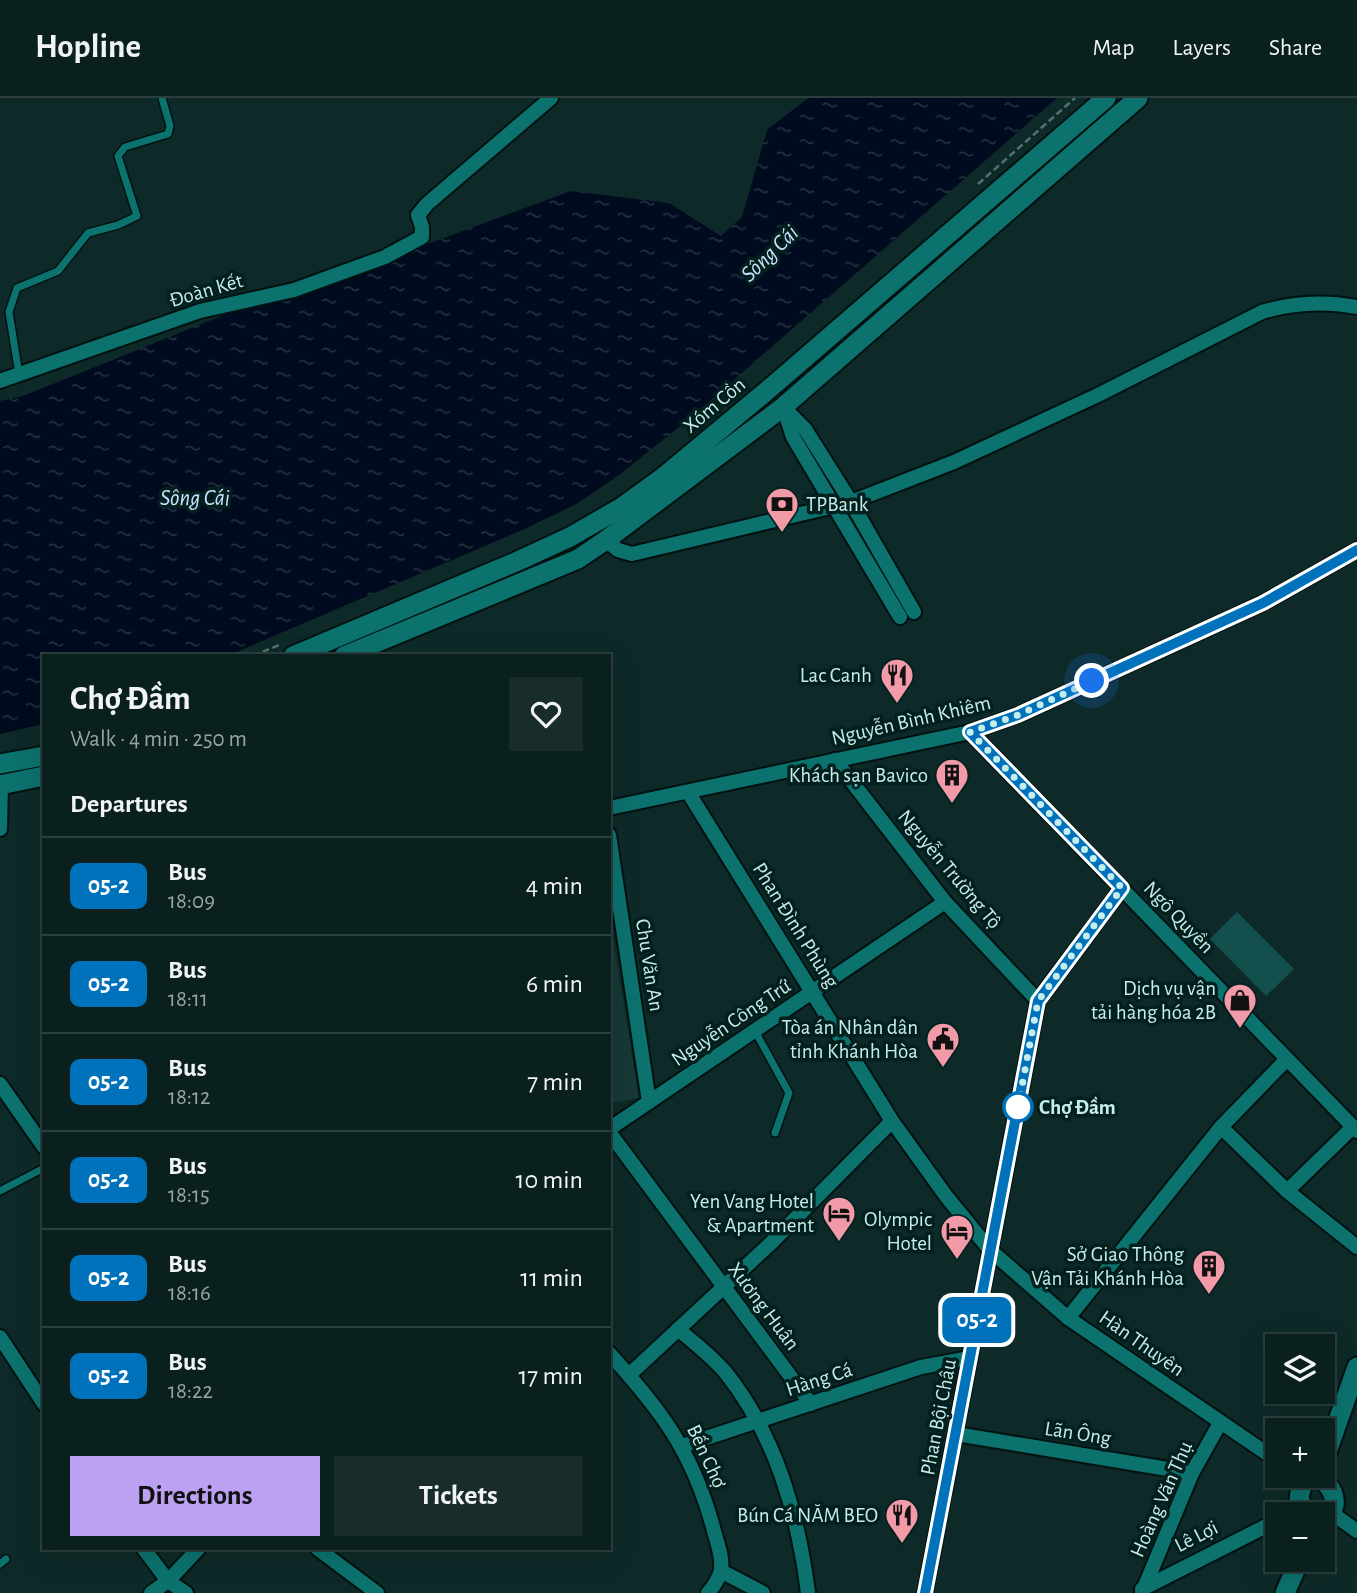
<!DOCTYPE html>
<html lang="en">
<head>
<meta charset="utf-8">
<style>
  body { margin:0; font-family:"Alegreya Sans",sans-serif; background:#182d2b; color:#f1f3f6; height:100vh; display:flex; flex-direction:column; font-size:26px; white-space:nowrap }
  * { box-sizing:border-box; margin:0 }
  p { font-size:23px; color:#99a3a4 }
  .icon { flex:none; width:38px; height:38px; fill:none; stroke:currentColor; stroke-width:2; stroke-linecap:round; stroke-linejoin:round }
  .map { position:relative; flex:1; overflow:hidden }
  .details { position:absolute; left:42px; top:556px; width:569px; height:896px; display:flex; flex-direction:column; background:#0a201e; border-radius:0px; box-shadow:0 7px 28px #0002,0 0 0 2px #2a3e3c }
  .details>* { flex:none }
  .badge { padding:0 14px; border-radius:10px; font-size:24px; line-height:46px }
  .controls { position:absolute; left:1265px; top:1236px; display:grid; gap:14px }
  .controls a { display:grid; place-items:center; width:70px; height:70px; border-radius:0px; background:#0a201e; box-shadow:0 7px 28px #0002,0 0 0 2px #2a3e3c; font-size:35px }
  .you { position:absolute; width:35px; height:35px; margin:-18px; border:5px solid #fff; border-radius:50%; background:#1a73e8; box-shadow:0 0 0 10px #1a73e833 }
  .map>.badge { position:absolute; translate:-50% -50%; box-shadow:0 0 0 4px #fff }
  h2 { padding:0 28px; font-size:26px; line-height:63px }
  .round { display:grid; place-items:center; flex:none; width:74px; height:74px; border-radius:0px; background:#182d2b }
  .head { display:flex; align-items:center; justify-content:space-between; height:119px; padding:0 28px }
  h1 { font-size:33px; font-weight:700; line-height:52px }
  .cta { display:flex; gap:14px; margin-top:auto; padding:14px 28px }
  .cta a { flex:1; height:80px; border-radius:0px; background:#bca0f2; color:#111; font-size:28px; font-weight:700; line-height:80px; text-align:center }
  .cta a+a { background:#182d2b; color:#f1f3f6 }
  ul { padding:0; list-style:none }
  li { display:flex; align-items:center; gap:21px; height:98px; padding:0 28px; border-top:2px solid #2a3e3c }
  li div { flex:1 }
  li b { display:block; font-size:26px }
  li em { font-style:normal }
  li .badge { min-width:77px; font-weight:700; text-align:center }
  header { display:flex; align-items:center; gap:42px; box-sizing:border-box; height:98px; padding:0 35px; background:#0a201e; border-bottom:2px solid #2a3e3c }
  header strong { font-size:33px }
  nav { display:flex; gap:38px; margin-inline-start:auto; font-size:24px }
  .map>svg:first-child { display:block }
</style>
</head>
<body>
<header>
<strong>Hopline</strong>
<nav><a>Map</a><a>Layers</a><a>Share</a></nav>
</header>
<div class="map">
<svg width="1357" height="1495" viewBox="0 0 1357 1495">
  <defs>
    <pattern id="water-ripples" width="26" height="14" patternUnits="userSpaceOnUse" patternTransform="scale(1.75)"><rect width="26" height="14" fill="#000b1f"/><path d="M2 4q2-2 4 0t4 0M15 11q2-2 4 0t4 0" fill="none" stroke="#242f40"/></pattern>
  </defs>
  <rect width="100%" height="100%" fill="#0e2a28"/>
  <path fill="#173835" d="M611,829L639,1000L609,1005V830Z"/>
  <path fill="#134f4c" d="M1237,814L1294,871L1266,898L1210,841Z"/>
  <path fill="url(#water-ripples)" d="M808,0H1057L689,321L619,377L578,405L527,430L227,558H44V626L0,636V303L23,298L224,217L349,175L571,93L669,105L721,138L742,119L767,32Z"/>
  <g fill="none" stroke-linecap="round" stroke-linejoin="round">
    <defs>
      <g id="lane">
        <path d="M19,276L9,214L17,190L58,173L88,135L118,127L137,118L118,58L125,49L168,36L170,28L162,0"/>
        <path d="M755,933L789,995L775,1035"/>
        <path d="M0,1093L44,1070"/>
        <path d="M0,1466L6,1461"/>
      </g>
      <g id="street">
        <path d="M0,283L200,213L294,192L385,159L422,139V129L418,117L427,106L551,0"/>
        <path d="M783,309L805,331L851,404L914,514"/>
        <path d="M785,314L793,339L900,519"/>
        <path d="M606,442L618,452L632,456L851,404L954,364L1098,297L1262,214C1294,204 1324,203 1357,209"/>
        <path d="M970,634L1357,1033"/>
        <path d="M835,662L945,804L1038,903"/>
        <path d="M688,694L892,1023L946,1098L990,1152L1068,1220L1278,1363"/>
        <path d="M609,710L970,634L1018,617L1263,505L1357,452"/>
        <path d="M0,731L1,687"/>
        <path d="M609,737L649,1004"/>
        <path d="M0,986L44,1049"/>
        <path d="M1221,1029L1287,961"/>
        <path d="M609,1031L945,804"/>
        <path d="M609,1034L811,1306"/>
        <path d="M1287,1093L1353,1029"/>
        <path d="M1068,1220L1221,1029L1287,1093L1357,1149"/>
        <path d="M678,1231C694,1245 713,1259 726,1275C776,1338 798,1416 808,1495"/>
        <path d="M0,1239L44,1306"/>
        <path d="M609,1255C661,1312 692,1353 713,1429C716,1442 723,1458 721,1471C720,1479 713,1489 708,1495"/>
        <path d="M629,1277L772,1144L892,1023"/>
        <path d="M956,1336L1192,1375"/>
        <path d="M682,1348L921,1269L970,1260"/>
        <path d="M1333,1416L1357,1433"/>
        <path d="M144,1451L168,1483L186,1495"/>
        <path d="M318,1451L377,1495"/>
        <path d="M721,1473L763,1495"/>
        <path d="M1142,1491L1278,1422"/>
        <path d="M151,1495L168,1483L198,1451"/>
        <path d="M925,1495L1038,903L1122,790"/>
        <path d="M1142,1495L1192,1375L1220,1325"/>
      </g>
      <g id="secondary">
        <path d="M293,558L518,463L570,439L622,409L662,380L769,291L1106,0"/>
        <path d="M344,558L578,461L606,442L783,309L1138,0"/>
        <path d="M0,666L44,658"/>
        <path d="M0,687L44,678"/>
        <path d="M1323,1365L1357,1269"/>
        <path d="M1307,1416L1299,1402C1304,1347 1357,1405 1323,1420"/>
        <path d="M1285,1495L1300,1461"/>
      </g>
    </defs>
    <use href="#lane" stroke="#001211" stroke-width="10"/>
    <use href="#street" stroke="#001211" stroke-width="18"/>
    <use href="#secondary" stroke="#001211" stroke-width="23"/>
    <g stroke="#537371" stroke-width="2.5" stroke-dasharray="7 3.5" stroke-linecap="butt">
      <path d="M978,86L1075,0"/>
      <path d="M253,558L279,547"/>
    </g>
    <use href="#lane" stroke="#0c726e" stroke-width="7"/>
    <use href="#street" stroke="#0c726e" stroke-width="14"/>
    <use href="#secondary" stroke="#0c726e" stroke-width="19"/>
  </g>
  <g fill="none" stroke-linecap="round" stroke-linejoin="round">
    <defs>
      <path id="line" d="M925,1495L1038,903L1122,790L970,634L1018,617L1263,505L1357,452"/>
    </defs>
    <use href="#line" stroke="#fff" stroke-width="16"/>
    <use href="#line" stroke="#0072bc" stroke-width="10"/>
    <path stroke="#c5ede9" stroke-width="7" stroke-dasharray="0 12.6" d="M1018,1009L1038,903L1122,790L970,634L1018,617L1092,583"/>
  </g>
  <defs>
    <symbol id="bank-pin" viewBox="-11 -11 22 30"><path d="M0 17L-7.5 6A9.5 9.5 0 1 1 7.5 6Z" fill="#f39aa8" stroke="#04201e"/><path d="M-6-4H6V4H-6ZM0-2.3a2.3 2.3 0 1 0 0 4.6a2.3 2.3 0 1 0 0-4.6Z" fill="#111"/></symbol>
    <symbol id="restaurant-pin" viewBox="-11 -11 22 30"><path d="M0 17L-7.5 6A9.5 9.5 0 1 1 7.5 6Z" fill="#f39aa8" stroke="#04201e"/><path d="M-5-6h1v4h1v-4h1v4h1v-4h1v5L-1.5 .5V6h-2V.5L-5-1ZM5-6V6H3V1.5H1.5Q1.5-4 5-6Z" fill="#111"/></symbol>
    <symbol id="building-pin" viewBox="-11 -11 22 30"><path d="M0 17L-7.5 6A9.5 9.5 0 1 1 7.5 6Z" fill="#f39aa8" stroke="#04201e"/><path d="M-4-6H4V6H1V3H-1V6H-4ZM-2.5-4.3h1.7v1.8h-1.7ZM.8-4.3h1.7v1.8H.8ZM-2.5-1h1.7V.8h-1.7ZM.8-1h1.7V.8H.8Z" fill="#111"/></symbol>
    <symbol id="shop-pin" viewBox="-11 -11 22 30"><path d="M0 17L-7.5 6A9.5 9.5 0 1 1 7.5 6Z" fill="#f39aa8" stroke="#04201e"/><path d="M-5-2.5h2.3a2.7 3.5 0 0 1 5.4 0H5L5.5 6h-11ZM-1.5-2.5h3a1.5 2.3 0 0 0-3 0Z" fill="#111"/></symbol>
    <symbol id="civic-pin" viewBox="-11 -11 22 30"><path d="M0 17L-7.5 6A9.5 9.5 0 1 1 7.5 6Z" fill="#f39aa8" stroke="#04201e"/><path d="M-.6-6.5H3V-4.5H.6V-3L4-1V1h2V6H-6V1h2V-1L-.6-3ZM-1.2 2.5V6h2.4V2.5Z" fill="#111"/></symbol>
    <symbol id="hotel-pin" viewBox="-11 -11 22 30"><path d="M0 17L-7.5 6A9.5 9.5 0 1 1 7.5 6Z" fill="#f39aa8" stroke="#04201e"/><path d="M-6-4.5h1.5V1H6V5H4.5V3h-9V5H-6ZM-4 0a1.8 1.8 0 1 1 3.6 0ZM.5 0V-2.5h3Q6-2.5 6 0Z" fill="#111"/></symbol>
  </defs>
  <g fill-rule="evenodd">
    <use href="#bank-pin" x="763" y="387" width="38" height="52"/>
    <use href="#restaurant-pin" x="878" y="558" width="38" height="52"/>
    <use href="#building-pin" x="933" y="658" width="38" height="52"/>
    <use href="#shop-pin" x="1221" y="883" width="38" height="52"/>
    <use href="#civic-pin" x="924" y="922" width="38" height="52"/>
    <use href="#hotel-pin" x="820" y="1096" width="38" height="52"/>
    <use href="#hotel-pin" x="938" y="1114" width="38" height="52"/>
    <use href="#building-pin" x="1190" y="1149" width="38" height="52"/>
    <use href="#restaurant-pin" x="883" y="1398" width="38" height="52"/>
  </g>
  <circle fill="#fff" stroke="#0072bc" stroke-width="3.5" cx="1018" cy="1009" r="14"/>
  <g text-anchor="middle" stroke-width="7" stroke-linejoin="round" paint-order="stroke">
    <g font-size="21" fill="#c5ede9" stroke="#04201e">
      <text transform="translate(206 192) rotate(-16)" y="7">Đoàn Kết</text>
      <text transform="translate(714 307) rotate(-40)" y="7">Xóm Cồn</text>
      <text transform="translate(911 622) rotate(-13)" y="7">Nguyễn Bình Khiêm</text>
      <text transform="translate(950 771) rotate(50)" y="7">Nguyễn Trường Tộ</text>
      <text transform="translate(1179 819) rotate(46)" y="7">Ngô Quyền</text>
      <text transform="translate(796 827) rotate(58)" y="7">Phan Đình Phùng</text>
      <text transform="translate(650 867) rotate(81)" y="7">Chu Văn An</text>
      <text transform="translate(731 924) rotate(-34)" y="7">Nguyễn Công Trứ</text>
      <text transform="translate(764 1208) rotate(53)" y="7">Xương Huân</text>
      <text transform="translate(1142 1245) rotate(35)" y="7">Hàn Thuyên</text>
      <text transform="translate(819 1281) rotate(-18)" y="7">Hàng Cá</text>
      <text transform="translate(938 1319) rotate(-79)" y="7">Phan Bội Châu</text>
      <text transform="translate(1078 1335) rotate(9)" y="7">Lãn Ông</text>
      <text transform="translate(707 1358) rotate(65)" y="7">Bến Chợ</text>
      <text transform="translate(1161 1401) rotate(-66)" y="7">Hoàng Văn Thụ</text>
      <text transform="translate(1196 1438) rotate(-27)" y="7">Lê Lợi</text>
    </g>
    <g font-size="21" fill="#c5ede9" stroke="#04201e" text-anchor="end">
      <text x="806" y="413" text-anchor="start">TPBank</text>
      <text x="872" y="584">Lac Canh</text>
      <text x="928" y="684">Khách sạn Bavico</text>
      <text x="1216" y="897">Dịch vụ vận<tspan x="1216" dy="24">tải hàng hóa 2B</tspan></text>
      <text x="918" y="936">Tòa án Nhân dân<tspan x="918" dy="24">tỉnh Khánh Hòa</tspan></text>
      <text x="814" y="1110">Yen Vang Hotel<tspan x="814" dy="24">&amp; Apartment</tspan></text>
      <text x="932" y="1128">Olympic<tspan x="932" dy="24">Hotel</tspan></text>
      <text x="1184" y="1163">Sở Giao Thông<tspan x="1184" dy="24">Vận Tải Khánh Hòa</tspan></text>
      <text x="878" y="1424">Bún Cá NĂM BEO</text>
    </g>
    <g font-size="21" font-weight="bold" fill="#c5ede9" stroke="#04201e" text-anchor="start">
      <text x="1039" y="1016">Chợ Đầm</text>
    </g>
    <g font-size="23" font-style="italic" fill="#c8e2fd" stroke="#04201e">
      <text transform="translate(769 155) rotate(-44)" y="8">Sông Cái</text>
      <text x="195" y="407">Sông Cái</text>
    </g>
  </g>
</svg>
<div class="controls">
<a><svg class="icon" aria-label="layers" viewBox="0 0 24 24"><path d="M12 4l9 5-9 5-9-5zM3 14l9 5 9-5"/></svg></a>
<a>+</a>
<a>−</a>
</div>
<div class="you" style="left:1092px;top:583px"></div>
<b class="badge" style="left:977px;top:1222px;background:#0072bc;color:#fff">05-2</b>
<section class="details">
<div class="head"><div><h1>Chợ Đầm</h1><p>Walk · 4 min · 250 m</p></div><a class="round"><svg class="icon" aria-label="heart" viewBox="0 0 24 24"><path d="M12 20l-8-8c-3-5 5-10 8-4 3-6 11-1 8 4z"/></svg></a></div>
<h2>Departures</h2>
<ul>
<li><span class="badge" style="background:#0072bc;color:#fff">05-2</span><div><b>Bus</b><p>18:09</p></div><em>4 min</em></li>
<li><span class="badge" style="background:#0072bc;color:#fff">05-2</span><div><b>Bus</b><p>18:11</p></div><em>6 min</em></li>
<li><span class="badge" style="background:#0072bc;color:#fff">05-2</span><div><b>Bus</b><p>18:12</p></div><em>7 min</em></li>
<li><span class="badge" style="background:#0072bc;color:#fff">05-2</span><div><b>Bus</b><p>18:15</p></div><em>10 min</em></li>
<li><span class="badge" style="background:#0072bc;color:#fff">05-2</span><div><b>Bus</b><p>18:16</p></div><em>11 min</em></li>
<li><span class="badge" style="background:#0072bc;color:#fff">05-2</span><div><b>Bus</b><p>18:22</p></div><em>17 min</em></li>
</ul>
<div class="cta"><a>Directions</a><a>Tickets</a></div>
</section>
</div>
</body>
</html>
